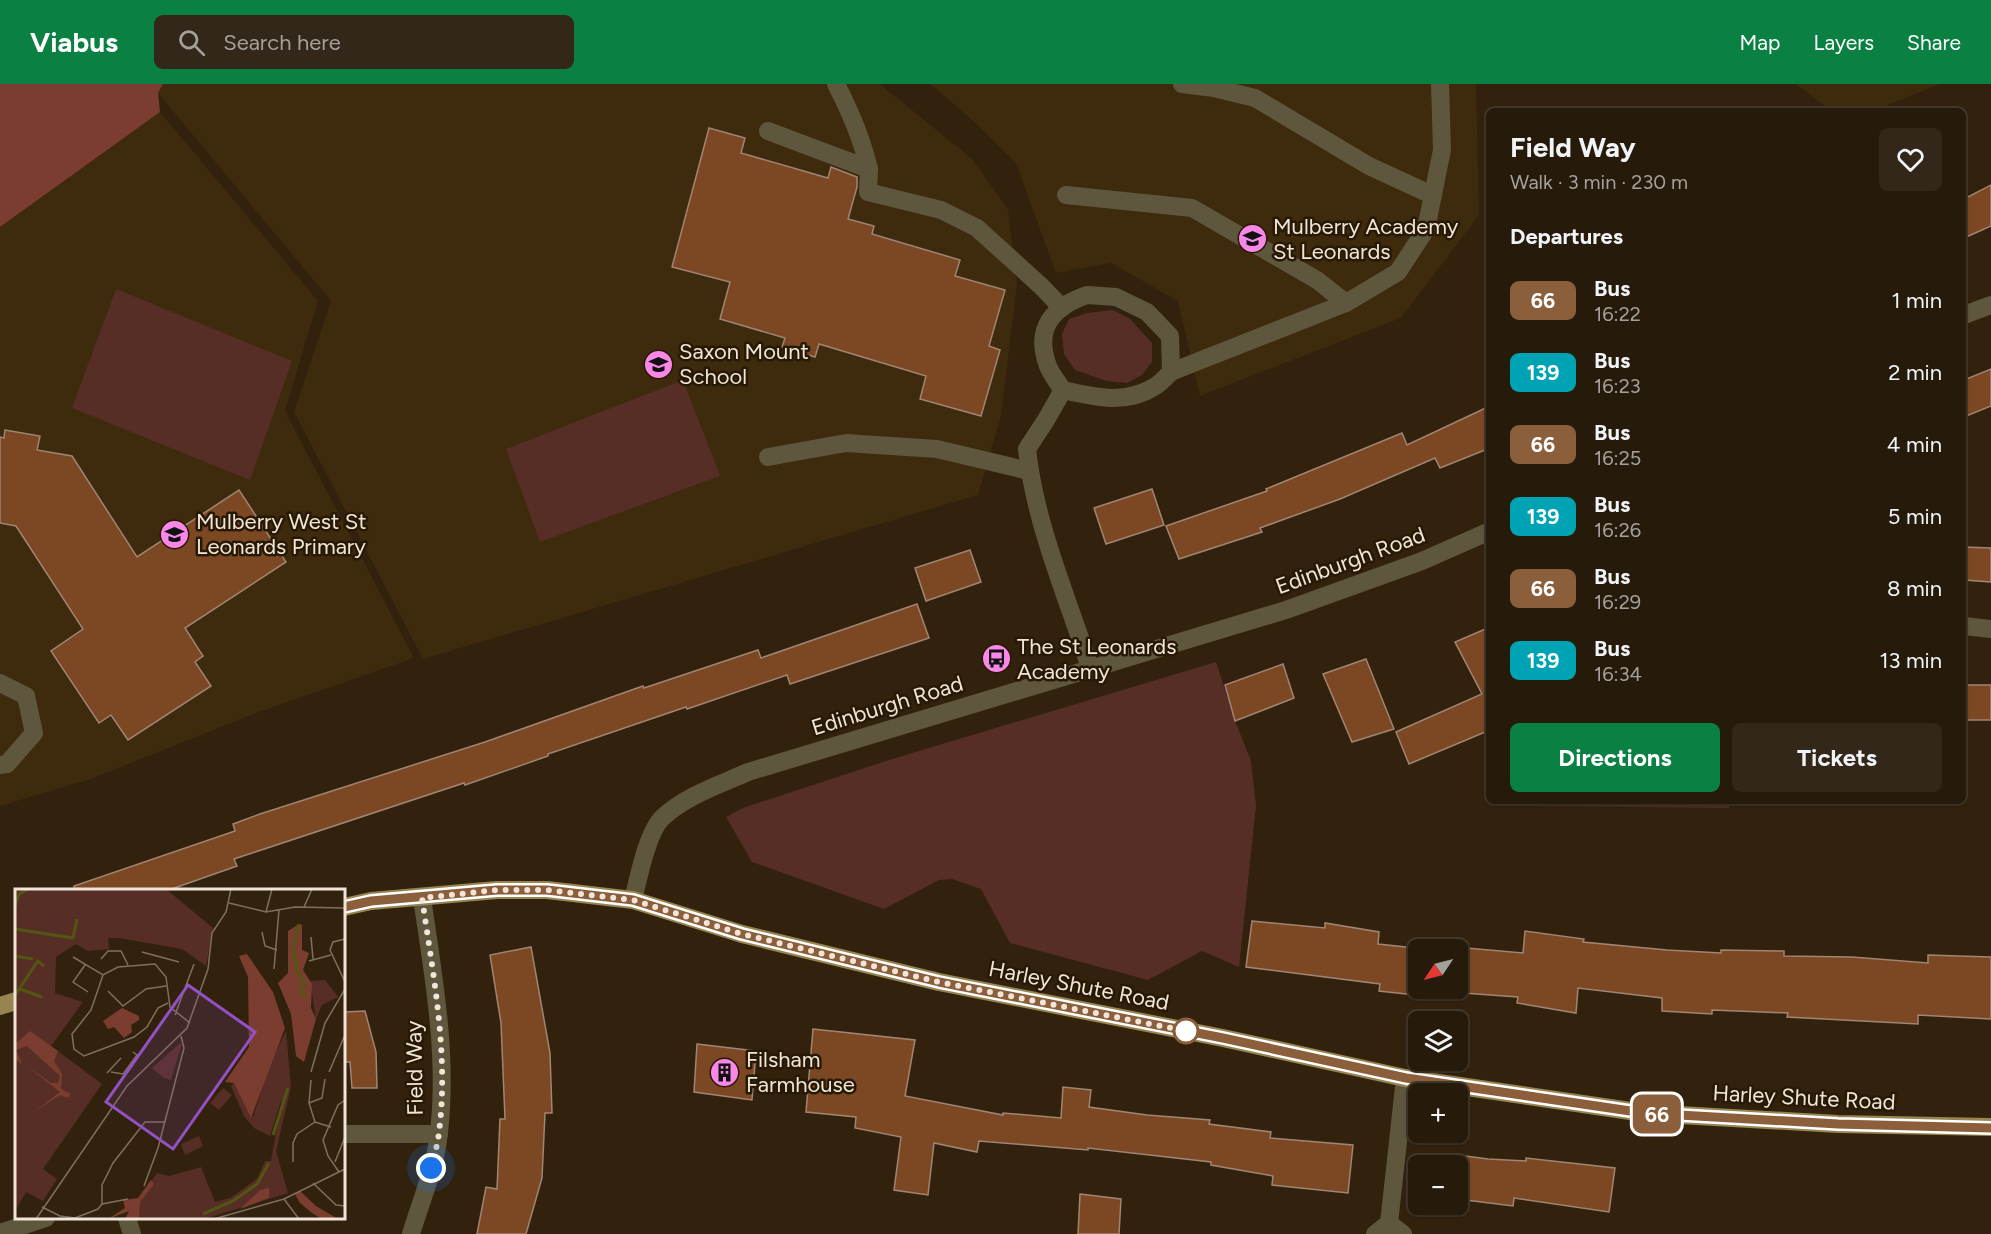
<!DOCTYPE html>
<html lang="en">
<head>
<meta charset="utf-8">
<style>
  body { margin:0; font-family:Figtree,sans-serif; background:#322718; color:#f1f3f6; height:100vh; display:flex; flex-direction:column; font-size:22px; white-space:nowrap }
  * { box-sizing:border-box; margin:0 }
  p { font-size:20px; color:#a4a19c }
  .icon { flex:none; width:33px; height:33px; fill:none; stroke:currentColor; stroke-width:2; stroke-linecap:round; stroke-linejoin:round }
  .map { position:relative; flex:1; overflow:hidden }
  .panel { position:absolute; left:1486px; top:24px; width:480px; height:696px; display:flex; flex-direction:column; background:#261a0a; border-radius:9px; box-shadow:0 2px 4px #0004,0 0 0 2px #42382b }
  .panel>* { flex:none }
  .badge { padding:0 12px; border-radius:9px; font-size:21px; line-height:39px }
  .needle { width:39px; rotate:235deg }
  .buttons { position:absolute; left:1408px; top:855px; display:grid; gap:12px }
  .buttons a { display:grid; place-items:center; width:60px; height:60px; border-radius:9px; background:#261a0a; box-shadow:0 2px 4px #0004,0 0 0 2px #42382b; font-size:30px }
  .you { position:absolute; width:30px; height:30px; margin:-15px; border:4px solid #fff; border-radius:50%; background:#1a73e8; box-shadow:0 0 0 9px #1a73e833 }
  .map>.badge { position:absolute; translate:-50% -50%; box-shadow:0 0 0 3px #fff }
  h2 { padding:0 24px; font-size:22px; line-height:54px }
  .round { display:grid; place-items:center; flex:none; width:63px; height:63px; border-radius:9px; background:#322718 }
  .headline { display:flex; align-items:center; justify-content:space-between; height:102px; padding:0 24px }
  h1 { font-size:28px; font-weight:700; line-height:45px }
  .action { display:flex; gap:12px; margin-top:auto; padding:12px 24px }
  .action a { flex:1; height:69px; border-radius:9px; background:#0b8043; color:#fff; font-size:24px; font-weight:700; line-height:69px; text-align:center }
  .action a+a { background:#322718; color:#f1f3f6 }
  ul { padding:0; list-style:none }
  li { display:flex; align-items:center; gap:18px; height:72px; padding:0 24px }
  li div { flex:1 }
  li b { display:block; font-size:22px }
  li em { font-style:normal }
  li .badge { min-width:66px; font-weight:700; text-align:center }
  header { display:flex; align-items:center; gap:36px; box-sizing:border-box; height:84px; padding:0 30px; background:#0b8043; color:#fff }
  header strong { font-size:28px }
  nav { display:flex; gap:33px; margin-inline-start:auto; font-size:21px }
  .search { width:420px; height:54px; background:#322718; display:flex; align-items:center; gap:15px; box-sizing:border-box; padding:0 21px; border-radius:9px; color:#a4a19c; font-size:22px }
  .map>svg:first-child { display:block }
</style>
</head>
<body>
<header>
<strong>Viabus</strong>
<div class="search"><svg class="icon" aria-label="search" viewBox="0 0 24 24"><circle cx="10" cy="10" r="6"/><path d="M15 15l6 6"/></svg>Search here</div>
<nav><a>Map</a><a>Layers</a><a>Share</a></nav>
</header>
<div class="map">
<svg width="1991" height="1150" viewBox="0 0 1991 1150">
  <rect width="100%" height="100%" fill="#32220d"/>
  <g fill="#3e2a0d">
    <path d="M163,0H880L972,75L1008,125L1017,200L1001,332L978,411L423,575L294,328L331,217L158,9Z"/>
    <path d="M930,0H1476L1479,131L1401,234L1200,312L1178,217L1111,179L1056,189L1016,79L971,35Z"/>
    <path d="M1796,0H1940L1873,27H1832Z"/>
    <path d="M160,28L318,217L285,327L414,574L259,628L91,695L0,722V143Z"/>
  </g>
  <g fill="#562e25">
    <path d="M116,205L292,277L250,396L72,324Z"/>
    <path d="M1113,226L1130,235L1152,259V278L1142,291L1127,299L1107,297L1075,286L1064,270L1062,250L1069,235L1087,229Z"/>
    <path d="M683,296L720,392L540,458L506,365Z"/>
    <path d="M1216,578L1235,637L1251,677L1256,722L1239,883L1202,867L1148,896L1010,859L981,805L952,795L939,796L884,825L752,778L726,733L743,724L889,676Z"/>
    <path d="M1523,717H1729V724L1525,722Z"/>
  </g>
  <path fill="#7a3d30" d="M0,0H163L158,9L160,28L0,143Z"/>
  <g fill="#7c4723" stroke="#a08574" stroke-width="1.5">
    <path d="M709,44L745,54L741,69L828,94L831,83L857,93V103L848,135L874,142L872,150L960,176L955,192L1005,206L989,262L1000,266L981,332L920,315L926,292L819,260L815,273L782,263L785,254L720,235L730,198L672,183Z"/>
    <path d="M1991,101V142L1964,154V115Z"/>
    <path d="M1991,285V322L1964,333V296Z"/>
    <path d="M1490,322V364L1440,384L1435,374L1340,415L1260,444L1262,448L1179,475L1166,442L1267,407L1266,405L1402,349L1407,361Z"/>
    <path d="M5,346L40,352L37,366L72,372L137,473L239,406L286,478L185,544L203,572L195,578L211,602L128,656L111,631L99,639L51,567L83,545L16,442L0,439V353L4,354Z"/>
    <path d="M1152,405L1164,441L1106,460L1094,424Z"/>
    <path d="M1964,463L1991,464V498L1964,496Z"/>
    <path d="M970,466L981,498L926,517L915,484Z"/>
    <path d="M917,520L929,554L790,600L787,591L687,625L686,623L548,670V672L465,701L464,699L234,775L237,782L166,807H74V802L235,747L233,740L260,730L485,658L643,602L644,604L758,566L761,574Z"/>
    <path d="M1490,543V646L1409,680L1396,648L1482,610L1455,558Z"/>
    <path d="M1366,575L1394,645L1352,658L1323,590Z"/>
    <path d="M1283,580L1294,614L1235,637L1225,601Z"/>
    <rect x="1964" y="601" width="27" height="35"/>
    <path d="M1252,837L1325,844V839L1379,848L1378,860L1434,866H1419V904H1458V866H1454L1455,863L1523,869L1525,847L1584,855L1583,858L1667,866L1721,869V866L1784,867V872L1852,873L1928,879V871L1991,873V935L1918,931V940L1787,933L1788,929L1712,926V930L1662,927V914L1578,904L1576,929L1517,919L1518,913L1435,907L1434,913L1379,907L1380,900L1246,883Z"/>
    <path d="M531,863L550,969L552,1029H545L542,1094L526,1150H477L486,1103L497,1105L500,1035H505L501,939L490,871Z"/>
    <path d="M365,927L376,968L377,1004H352L350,978H344V928Z"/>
    <path d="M813,945L915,956L905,1012L1003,1031V1029L1061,1034L1063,1003L1091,1006L1089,1023L1147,1031L1210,1036L1209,1040L1271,1048L1270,1054L1353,1061L1348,1109L1272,1101L1273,1092L1211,1081V1078L1088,1064V1066L979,1057L977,1068L934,1059L928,1111L894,1106L901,1053L855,1044L856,1033L806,1028Z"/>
    <path d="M697,960L756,967L752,1016L694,1008Z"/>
    <path d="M1458,1071L1488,1075L1526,1077V1074L1615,1084L1609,1128L1514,1114L1513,1122L1458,1115Z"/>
    <path d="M1080,1110L1121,1115L1119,1150H1078Z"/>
  </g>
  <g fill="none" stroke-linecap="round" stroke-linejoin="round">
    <g stroke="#5e563d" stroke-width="18">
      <path d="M836,0C850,27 862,55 869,85"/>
      <path d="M1182,0L1214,4L1255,14L1369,82L1432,111"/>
      <path d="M768,47L869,85L868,108L941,126L977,144L1042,203L1062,224"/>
      <path d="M1066,111L1192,124L1317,196L1346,219"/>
      <path d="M1087,211L1116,213L1147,228L1170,252L1171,288C1166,293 1160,300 1154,303C1125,321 1094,313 1063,306C1058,299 1051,290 1048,282C1034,245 1052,223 1087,211Z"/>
      <path d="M1964,231L1991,221"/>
      <path d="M1171,288L1346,219L1398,188L1426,145L1442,66L1440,0"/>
      <path d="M1063,306L1046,336L1027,365C1035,440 1067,512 1090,584"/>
      <path d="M768,373L846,359L937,365L1029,387"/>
      <path d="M1964,542L1991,545"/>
      <path d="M0,599L26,612L34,649L7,680L0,681"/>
      <path d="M633,816C638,796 647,749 662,734C685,712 719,701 748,688L1286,526L1422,477L1490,447"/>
      <path d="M344,1050H439"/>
      <path d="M127,1134L132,1150"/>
      <path d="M1389,1139L1405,994"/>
      <path d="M0,1149L46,1134"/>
      <path d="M411,1150C421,1117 436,1082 439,1048C448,970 433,890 422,814"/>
      <path d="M1375,1150L1389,1139L1403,1150"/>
    </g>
    <g stroke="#968550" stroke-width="18">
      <path d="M344,823L371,817L497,806H547L633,816L742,850L939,898L1223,954L1405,994L1644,1029L1838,1040L1991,1043"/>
      <path d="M0,922L16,917"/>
    </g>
  </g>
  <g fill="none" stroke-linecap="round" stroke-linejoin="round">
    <defs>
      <path id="line" d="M344,823L371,817L497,806H547L633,816L742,850L939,898L1223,954L1406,994L1644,1029L1838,1040L1991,1044"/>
    </defs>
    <use href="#line" stroke="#fff" stroke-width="14"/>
    <use href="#line" stroke="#8b5e3c" stroke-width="9"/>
    <path stroke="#f0e5d8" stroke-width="6" stroke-dasharray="0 10.8" d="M431,1084C434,1072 438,1060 439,1048C449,971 433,890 422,814L497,806H547L633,816L742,850L939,898L1186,947"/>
  </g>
  <defs>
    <symbol id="school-disc" viewBox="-11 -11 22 22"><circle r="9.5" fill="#fa87e7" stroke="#281904"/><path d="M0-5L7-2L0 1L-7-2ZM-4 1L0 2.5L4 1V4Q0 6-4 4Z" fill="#111"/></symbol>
    <symbol id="bus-disc" viewBox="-11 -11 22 22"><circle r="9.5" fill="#fa87e7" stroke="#281904"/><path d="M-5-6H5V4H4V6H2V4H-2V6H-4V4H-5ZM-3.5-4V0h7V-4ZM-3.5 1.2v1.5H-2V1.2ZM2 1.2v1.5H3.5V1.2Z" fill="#111"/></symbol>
    <symbol id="building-disc" viewBox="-11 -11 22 22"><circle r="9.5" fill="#fa87e7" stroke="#281904"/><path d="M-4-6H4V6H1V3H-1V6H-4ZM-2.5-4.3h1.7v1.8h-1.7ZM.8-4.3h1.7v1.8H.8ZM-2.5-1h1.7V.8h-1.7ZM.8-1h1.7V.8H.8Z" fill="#111"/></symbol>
  </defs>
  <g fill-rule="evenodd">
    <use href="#school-disc" x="1236" y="138" width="33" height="33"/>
    <use href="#school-disc" x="642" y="264" width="33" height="33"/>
    <use href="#school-disc" x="158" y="434" width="33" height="33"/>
    <use href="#bus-disc" x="980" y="558" width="33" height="33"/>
    <use href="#building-disc" x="708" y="972" width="33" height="33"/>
  </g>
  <circle fill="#fff" stroke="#8b5e3c" stroke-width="3" cx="1186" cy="947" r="12"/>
  <g text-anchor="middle" stroke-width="5" stroke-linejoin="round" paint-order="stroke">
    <g font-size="22" fill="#f0e5d8" stroke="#281904" text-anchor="start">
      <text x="1273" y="150">Mulberry Academy<tspan x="1273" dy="25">St Leonards</tspan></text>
      <text x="679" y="275">Saxon Mount<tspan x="679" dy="25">School</tspan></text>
      <text x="196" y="445">Mulberry West St<tspan x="196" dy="25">Leonards Primary</tspan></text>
      <text x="1017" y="570">The St Leonards<tspan x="1017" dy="25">Academy</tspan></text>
      <text x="746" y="983">Filsham<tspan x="746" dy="25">Farmhouse</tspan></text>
    </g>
    <g font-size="22" fill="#f0e5d8" stroke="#281904">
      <text transform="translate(1350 476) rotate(-20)" y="8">Edinburgh Road</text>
      <text transform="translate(887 621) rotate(-17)" y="8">Edinburgh Road</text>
      <text transform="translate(1079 901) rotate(11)" y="8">Harley Shute Road</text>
      <text transform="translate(414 984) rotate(-91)" y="8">Field Way</text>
      <text transform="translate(1804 1013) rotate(3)" y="8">Harley Shute Road</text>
    </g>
  </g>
  <g transform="translate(15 805)">
    <rect width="330" height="330" fill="#32220d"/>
    <path d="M0,0H151L198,39L191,77L167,60L104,49H93L94,60L73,62L61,55L41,68L40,104L68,113L36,157L87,195L28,280L42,290L28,312L11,303L0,322ZM310,91L323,108L307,116L301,130L295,92ZM271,142L276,198L261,262L273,304L189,330H111L142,284L154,287L186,278L200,313L215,309L242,290L250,272H256L267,209L255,247L239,239L229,227L216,197L219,194L238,228L255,175ZM164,155H167L156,191L149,189L137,179ZM208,199L217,206L204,221L195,214ZM184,247L188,257L170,266L166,255Z" fill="#562e25"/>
    <path d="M284,35L287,36V61L294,64L288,81L297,95L296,119L301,130L289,173L281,167L276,125L263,94L273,84V42ZM232,65L258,103L270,139L236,229L219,194L210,193L234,158L233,88L224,67ZM107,119L124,127V131L116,136L117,143L109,149L99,138L93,140L88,132ZM15,142L43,162L39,172L47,185L46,200L56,205L53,209L45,206L19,223L45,203L9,175L36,194H43L45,187L12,157L1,161L7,175L0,170V155ZM136,291L139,295L125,313L124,330H110L114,322L93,330L110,319L108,311L123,309ZM254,299V309L225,320L245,301ZM285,302L301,317L323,330H307L297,324L285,314L280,305Z" fill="#7a3d30"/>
    <path fill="none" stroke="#535612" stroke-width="3" d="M0,17L4,5L14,0M284,35L278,57L281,79L290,97L285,102L292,109M0,40L58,49L62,30M0,67L18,70M5,100L27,108M0,106L23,72L29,77M258,246L273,199M188,325L218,312L242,295L254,274"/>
    <path fill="none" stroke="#7e705e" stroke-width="1.5" d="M214,14L251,23L280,18L330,19M289,18L297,0M251,23L257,0M247,43L250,57L262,61M296,48L298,70M330,50L318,53L315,61L330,93M127,63L164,73M58,68L88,86L103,78L140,75L151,88L155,118L175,134M86,70L93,62H106L113,76M294,72L316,66M70,76L58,93L73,103M259,80L264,21M88,86L76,121L57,145L59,160L69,167L119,148L132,138L143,119L153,114M93,102L108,117L131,100L151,97M160,126L179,75M96,183L108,185L122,166L118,163M296,183L310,134L330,100M314,183L330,146M92,184L106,169M296,191L294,214L300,233M294,214L307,209L310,190M278,273V254L282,245L300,233L316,238M320,273L330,248M324,283L313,267L308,251L323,216L330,211M298,294L321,316L330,317M129,297L143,259L169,159L166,147M269,310L284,330M87,315V296L98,274L130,233H149M27,318L45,327L60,329L83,320L87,315L113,310M21,330L112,197L172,139L193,80L197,44L211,23L216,0M199,330L269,310L330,280"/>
    <path fill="#9251c4" fill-opacity="0.15" stroke="#9251c4" stroke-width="3" d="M173,96L240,143L158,260L91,213Z"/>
    <rect width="330" height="330" fill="none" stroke="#f0e5d8" stroke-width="3"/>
  </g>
</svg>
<div class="buttons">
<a><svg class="needle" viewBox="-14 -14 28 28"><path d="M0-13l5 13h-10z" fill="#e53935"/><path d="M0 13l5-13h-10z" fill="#a4a19c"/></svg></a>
<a><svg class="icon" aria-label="layers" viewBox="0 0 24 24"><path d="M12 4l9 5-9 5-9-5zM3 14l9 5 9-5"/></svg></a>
<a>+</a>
<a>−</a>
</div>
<div class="you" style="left:431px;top:1084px"></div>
<b class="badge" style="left:1657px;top:1030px;background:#8b5e3c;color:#fff">66</b>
<section class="panel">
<div class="headline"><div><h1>Field Way</h1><p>Walk · 3 min · 230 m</p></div><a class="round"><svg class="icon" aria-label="heart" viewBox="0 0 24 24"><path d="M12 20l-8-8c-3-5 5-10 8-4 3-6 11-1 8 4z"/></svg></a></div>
<h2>Departures</h2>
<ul>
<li><span class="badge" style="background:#8b5e3c;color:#fff">66</span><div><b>Bus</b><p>16:22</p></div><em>1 min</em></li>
<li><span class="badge" style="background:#00a3b4;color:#fff">139</span><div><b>Bus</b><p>16:23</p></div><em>2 min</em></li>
<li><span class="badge" style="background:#8b5e3c;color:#fff">66</span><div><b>Bus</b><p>16:25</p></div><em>4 min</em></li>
<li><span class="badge" style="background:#00a3b4;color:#fff">139</span><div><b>Bus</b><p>16:26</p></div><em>5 min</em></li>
<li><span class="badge" style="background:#8b5e3c;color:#fff">66</span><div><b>Bus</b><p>16:29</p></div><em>8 min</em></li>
<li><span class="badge" style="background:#00a3b4;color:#fff">139</span><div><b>Bus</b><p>16:34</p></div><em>13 min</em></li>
</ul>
<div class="action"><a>Directions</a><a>Tickets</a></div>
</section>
</div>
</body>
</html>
